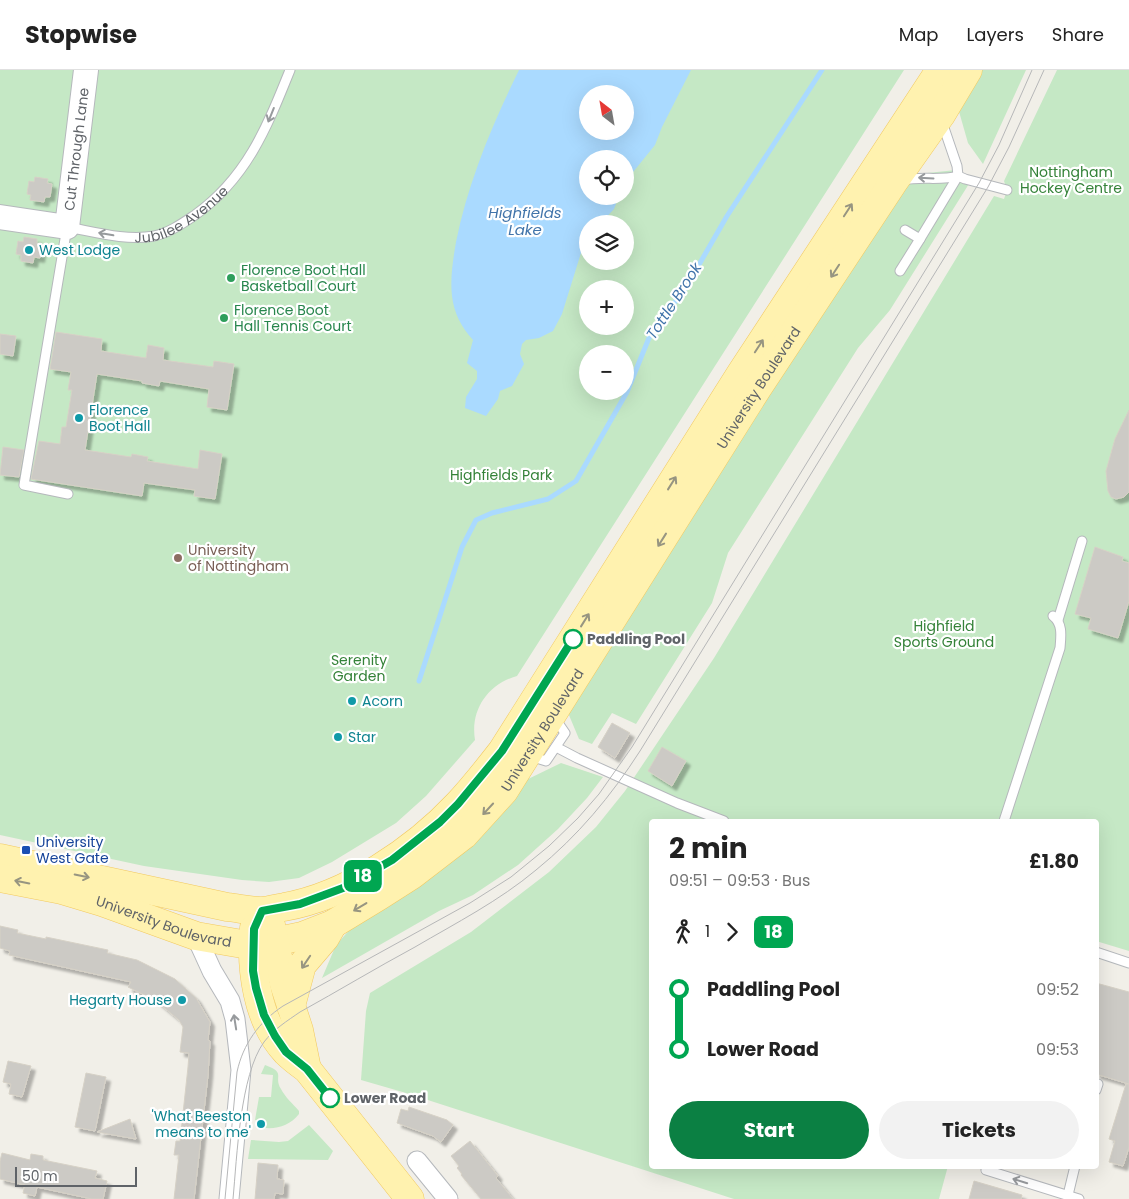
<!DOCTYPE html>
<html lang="en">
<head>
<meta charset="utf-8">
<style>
  body { margin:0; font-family:Poppins,sans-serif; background:#f2f2f2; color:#222; height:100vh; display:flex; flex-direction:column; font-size:19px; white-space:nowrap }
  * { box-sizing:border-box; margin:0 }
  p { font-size:16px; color:#767676 }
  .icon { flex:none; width:28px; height:28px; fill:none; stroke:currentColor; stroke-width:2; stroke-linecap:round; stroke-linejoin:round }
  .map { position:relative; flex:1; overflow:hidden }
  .details { position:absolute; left:649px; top:749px; width:450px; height:350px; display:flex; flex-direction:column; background:#fff; border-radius:5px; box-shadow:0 5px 20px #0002 }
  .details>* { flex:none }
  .badge { padding:0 10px; border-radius:8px; font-size:18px; line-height:32px }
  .needle { width:32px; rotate:329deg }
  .buttons { position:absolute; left:579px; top:15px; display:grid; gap:10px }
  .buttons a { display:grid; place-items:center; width:55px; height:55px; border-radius:50%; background:#fff; box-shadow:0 5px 20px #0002; font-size:25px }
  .scale { position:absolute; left:15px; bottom:12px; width:122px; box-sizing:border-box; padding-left:5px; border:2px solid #5f6368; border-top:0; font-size:14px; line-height:18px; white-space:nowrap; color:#5f6368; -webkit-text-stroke:4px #fff; paint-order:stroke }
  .map>.badge { position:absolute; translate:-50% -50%; box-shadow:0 0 0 2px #fff }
  .legs { display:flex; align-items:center; gap:8px; height:55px; padding:0 20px; font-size:16px }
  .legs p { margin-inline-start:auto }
  .headline { display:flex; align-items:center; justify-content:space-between; height:85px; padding:0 20px }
  h1 { font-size:28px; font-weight:700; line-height:38px }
  .cta { display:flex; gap:10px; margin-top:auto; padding:10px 20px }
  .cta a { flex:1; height:58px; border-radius:30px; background:#0b8043; color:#fff; font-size:20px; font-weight:700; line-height:58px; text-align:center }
  .cta a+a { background:#f2f2f2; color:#222 }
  ul { padding:0 20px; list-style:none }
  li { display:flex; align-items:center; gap:18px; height:60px; font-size:19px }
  li i { display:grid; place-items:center; width:8px; height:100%; margin:0 6px; background:currentColor }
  li i::after { content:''; width:12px; height:12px; margin:-6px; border:4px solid; border-radius:50%; background:#fff }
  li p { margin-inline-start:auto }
  li:first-child i { background:linear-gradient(#0000 50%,currentColor 0) }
  li:last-child i { background:linear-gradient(currentColor 50%,#0000 0) }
  header { display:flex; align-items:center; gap:30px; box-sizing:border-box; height:70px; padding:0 25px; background:#fff; border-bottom:1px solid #e0e0e0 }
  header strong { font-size:24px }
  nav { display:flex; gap:28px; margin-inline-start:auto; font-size:18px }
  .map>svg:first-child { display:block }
</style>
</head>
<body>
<header>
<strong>Stopwise</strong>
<nav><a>Map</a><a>Layers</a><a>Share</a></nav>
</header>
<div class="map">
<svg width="1129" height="1129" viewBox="0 0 1129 1129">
  <defs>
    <filter id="shadow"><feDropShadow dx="4.5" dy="4.5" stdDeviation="1" flood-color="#0004"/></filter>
  </defs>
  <rect width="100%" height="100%" fill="#f1efe8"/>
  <g fill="#c5e8c5" fill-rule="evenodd">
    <path d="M0,0H904L517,606C488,614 470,640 475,670L426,726L396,753L332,792L299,808L269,812L242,810L144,796L0,765ZM588,24H625V61H588ZM588,89H625V126H588ZM588,154H625V191H588ZM588,219H625V256H588ZM588,284H625V321H588Z"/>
    <path d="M982,0H1026L983,94L968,73L958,38Z"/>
    <path d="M1057,0H1129V881L1096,871V751H651V1096H948L939,1129H734L406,1023L361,1010L366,941L370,923L471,862L549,802L596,757L625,721L714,588L994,126L1004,129L1007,120L1004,111Z"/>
    <path d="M956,100L972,109L890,240L858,278L728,483L712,533L636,654L612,643L592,674L579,669L566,638L908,105Z"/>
    <path d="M561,693L603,707L587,728L558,759L518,795L473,825L439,841L322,908L336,875L362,846L418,813L487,761L524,711Z"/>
    <path d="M265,995C287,1003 273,1006 281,1019C285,1027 293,1034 299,1041V1044C290,1055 279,1059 265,1058L266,1052L255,1050L259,1027H271L273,1005L261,1004Z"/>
    <path d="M309,1055L333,1081L328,1090L248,1089L251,1070L279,1072L288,1071Z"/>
  </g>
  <path fill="#aadaff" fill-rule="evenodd" d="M519,0H691L662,57L655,75L625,112V89H588V126H619L614,139L600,154H588L587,167L585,170L562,244L553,261L539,268L526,270L522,274L520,284L524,294L512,316L500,321L498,329L486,346L465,338L466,327L477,309V301L467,293L473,270C461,257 454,243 452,226C450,208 453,190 456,172C468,112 492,55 519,0ZM588,24H625V61H588Z"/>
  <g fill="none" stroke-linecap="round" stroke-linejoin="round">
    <path stroke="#aadaff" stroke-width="5" d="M419,611L462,477L476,450L492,443L548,429L576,411L627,322L651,263L685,219L727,146L822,0"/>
  </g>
  <g fill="#cccac5" stroke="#d6d1c6" filter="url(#shadow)">
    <path d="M35,107L48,109L47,113L52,114L50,127H45L44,132L30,130L31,125L27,124L29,111L34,112Z"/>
    <path d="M24,167L37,169V174L42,175L40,188L34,187L33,193L21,191V185L16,184L18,171L23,172Z"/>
    <path d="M56,262L102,269L101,281L146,288L148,275L164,278L163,290L213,297L214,291L234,294L227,340L207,337L209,319L160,311L159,316L142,313V311L97,304L85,380L131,387L132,384L148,387L147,391L198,399L200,380L222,384L215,429L194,426L195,420L144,413L142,426L31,409L39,371L60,374L62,357H66L72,320H68L71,302L50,299Z"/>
    <path d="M0,264L16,266L13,286L0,284Z"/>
    <path d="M1129,340V422L1124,427L1116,429L1111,427L1108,421L1106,401L1115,369Z"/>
    <path d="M3,377L24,380L19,407L0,405Z"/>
    <path d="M1095,477L1123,487L1122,491L1129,493V531L1118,568L1088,559L1091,548L1075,544Z"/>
    <path d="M612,653L630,663L615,688L598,677Z"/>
    <path d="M662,677L686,691L672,716L648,701Z"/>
    <path d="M0,856L18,860L17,863L46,869V867L108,880L107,883L137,890L175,909L196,928L210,952L208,970L210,971L208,1005L194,1129H174L179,1085H174L176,1071H180L188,997L189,983L180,982L183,957L179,950L155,930L128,917L131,912L9,885L10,881L0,878Z"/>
    <path d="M1096,913L1129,922V1014L1096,1004Z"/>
    <path d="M8,991L31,996L22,1027L9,1024L11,1014L3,1012Z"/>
    <path d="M86,1003L106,1007L95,1061L75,1057Z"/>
    <path d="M1126,1014H1129V1077L1123,1096L1109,1092L1115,1071L1109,1069Z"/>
    <path d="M409,1037L447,1050L453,1055L441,1072L433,1066L397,1053L401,1039L408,1041Z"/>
    <path d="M130,1049L136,1069L97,1062Z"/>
    <path d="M470,1071L498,1106L496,1108L513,1129H481L461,1105L462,1104L457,1098L459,1096L451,1086Z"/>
    <path d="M2,1083L30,1090L31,1084L43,1086V1090L97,1101L95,1108L107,1111L103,1129H92L37,1117L35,1126L23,1123L25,1115L0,1109V1091Z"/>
    <path d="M258,1093L278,1095L277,1109L284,1110L283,1124L275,1123L274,1129H255Z"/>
    <path d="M974,1111L1022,1125L1021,1129H969Z"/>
  </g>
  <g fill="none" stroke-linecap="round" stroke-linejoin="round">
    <defs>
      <g id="service">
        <path d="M903,110C922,106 940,111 958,106L965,109L1007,120"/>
        <path d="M905,160L920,169L958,106L957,96L942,52"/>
        <path d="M900,201L920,169"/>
        <path id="s1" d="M68,424L24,415L67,157C95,162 126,171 154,166C169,163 183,153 195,145C247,108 267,57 290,0"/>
        <path d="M1058,550L1082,471"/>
        <path d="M556,677L577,688L677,733L724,751"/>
        <path d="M530,686L546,691L565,663L554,647"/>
        <path d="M1004,751L1060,578C1061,566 1063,554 1053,546"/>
        <path d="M1096,882L1129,893"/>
        <path d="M1096,1014H1098L1096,1020"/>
        <path d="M987,1096L986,1100L1079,1129"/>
        <path d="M1068,1125L1075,1096"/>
      </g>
      <g id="minor">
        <path d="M196,866L212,901L230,931L235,949L241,1000L229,1129"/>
        <path d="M417,1091L448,1129"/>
      </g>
      <g id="tertiary">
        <path id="s2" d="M0,147L67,157L86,0"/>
      </g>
      <g id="primary">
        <path d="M0,788L227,837C238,838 250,841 261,841C269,841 277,838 284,837C347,826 415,780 458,734C474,717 488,699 502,681L741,303L940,0"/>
        <path id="s3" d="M0,808L62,820L102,832L196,866L254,876L302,866L333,854L379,826L412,805L464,765L504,721L757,319L893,113L941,45L968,0"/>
        <path d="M271,855L284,914L299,960L307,999"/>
        <path d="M254,858C250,898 257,951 286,982C292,988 300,994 307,999L410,1129"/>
        <path d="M291,936L302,895L325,868L333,854"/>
      </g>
    </defs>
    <use href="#service" stroke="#b5b8bc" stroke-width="11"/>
    <use href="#minor" stroke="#b5b8bc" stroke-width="21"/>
    <use href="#tertiary" stroke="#b5b8bc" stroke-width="26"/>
    <use href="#primary" stroke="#f2c960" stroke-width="29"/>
    <use href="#service" stroke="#fff" stroke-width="9"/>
    <use href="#minor" stroke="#fff" stroke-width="19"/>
    <use href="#tertiary" stroke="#fff" stroke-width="24"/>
    <use href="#primary" stroke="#fff2af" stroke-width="28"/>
    <g stroke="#b6b7b8" stroke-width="1">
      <path d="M225,1129L237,1002C243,974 259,952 283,936L470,833L511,807L549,776L578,748L599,724L632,677L979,113L999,75L1032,0"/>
      <path d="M233,1129C237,1087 240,1005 264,972C274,959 287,951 300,942C338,921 376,898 415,877C456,853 499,831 536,800C578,766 611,726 640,681L988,117L1009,77L1044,0"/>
    </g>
  </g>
  <defs><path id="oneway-shaft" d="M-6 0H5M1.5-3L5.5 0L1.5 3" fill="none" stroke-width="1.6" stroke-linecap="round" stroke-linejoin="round" transform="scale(1.25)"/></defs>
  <g stroke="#979a9d">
    <use href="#oneway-shaft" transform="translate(271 45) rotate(112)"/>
    <use href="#oneway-shaft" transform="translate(926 108) rotate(-177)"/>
    <use href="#oneway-shaft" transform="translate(106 164) rotate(-170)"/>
    <use href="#oneway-shaft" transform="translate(235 952) rotate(-99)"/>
    <use href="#oneway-shaft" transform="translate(1020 1111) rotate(-163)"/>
  </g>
  <g stroke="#979581">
    <use href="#oneway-shaft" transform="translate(848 140) rotate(-57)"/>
    <use href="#oneway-shaft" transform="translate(835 201) rotate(123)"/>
    <use href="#oneway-shaft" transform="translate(759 276) rotate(-57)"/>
    <use href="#oneway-shaft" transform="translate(672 413) rotate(-58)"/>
    <use href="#oneway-shaft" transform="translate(662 470) rotate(122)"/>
    <use href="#oneway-shaft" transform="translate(585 550) rotate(-58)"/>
    <use href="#oneway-shaft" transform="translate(488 739) rotate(133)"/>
    <use href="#oneway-shaft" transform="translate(82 806) rotate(12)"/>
    <use href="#oneway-shaft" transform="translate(22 812) rotate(-169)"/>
    <use href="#oneway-shaft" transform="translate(360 837) rotate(149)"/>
    <use href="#oneway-shaft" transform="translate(306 892) rotate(124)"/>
  </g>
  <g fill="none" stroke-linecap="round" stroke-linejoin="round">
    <defs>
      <path id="line-1" d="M330,1028L307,999L286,982L275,966L264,945L256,918L253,901L254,859L262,841L300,834L343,818L392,790L440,752L458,734L502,681L573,569"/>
    </defs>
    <use href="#line-1" stroke="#fff" stroke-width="11"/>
    <use href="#line-1" stroke="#00a651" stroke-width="8"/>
  </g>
  <g fill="#0f9aa8" stroke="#fff" stroke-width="2">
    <circle cx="29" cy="180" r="5"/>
    <circle cx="79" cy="348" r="5"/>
    <circle cx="352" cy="631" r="5"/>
    <circle cx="338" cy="667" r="5"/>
    <circle cx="182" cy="930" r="5"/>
    <circle cx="261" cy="1054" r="5"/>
  </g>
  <g fill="#2e9e5b" stroke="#fff" stroke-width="2">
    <circle cx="231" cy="208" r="5"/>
    <circle cx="224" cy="248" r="5"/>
  </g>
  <circle fill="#8d6e63" stroke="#fff" stroke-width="2" cx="178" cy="488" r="5"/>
  <g fill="#fff" stroke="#00a651" stroke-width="2.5">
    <circle cx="573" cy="569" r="9"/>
    <circle cx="330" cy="1028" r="9"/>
  </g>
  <rect fill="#1a4fb4" stroke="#fff" stroke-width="2" x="21" y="775" width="10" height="10" rx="2.5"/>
  <g text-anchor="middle" stroke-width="4.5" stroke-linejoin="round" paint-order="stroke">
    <g font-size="14" fill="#5f6368" stroke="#fff">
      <text dy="5" stroke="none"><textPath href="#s2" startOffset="146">Cut Through Lane</textPath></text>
      <text dy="5" stroke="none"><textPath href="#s1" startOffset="428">Jubilee Avenue</textPath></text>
      <text dy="5" stroke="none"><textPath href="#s3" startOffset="1041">University Boulevard</textPath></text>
      <text dy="5" stroke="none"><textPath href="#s3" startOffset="636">University Boulevard</textPath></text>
      <text dy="5" stroke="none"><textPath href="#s3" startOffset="170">University Boulevard</textPath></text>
    </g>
    <g font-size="14" fill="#348238" stroke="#fff">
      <text x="1071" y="107">Nottingham<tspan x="1071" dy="16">Hockey Centre</tspan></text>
      <text x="501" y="410">Highfields Park</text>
      <text x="944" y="561">Highfield<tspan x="944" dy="16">Sports Ground</tspan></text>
      <text x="359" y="595">Serenity<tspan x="359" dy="16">Garden</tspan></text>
    </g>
    <g font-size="14" fill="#0d838f" stroke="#fff" text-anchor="start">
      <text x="39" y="185">West Lodge</text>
      <text x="89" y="345">Florence<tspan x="89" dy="16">Boot Hall</tspan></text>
      <text x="362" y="636">Acorn</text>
      <text x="348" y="672">Star</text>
      <text x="172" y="935" text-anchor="end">Hegarty House</text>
      <text x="251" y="1051" text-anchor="end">'What Beeston<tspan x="251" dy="16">means to me'</tspan></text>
    </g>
    <g font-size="14" fill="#27864d" stroke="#fff" text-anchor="start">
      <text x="241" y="205">Florence Boot Hall<tspan x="241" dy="16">Basketball Court</tspan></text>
      <text x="234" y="245">Florence Boot<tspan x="234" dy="16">Hall Tennis Court</tspan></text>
    </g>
    <g font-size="14" fill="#785e54" stroke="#fff" text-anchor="start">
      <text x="188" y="485">University<tspan x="188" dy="16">of Nottingham</tspan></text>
    </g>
    <g font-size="14" font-weight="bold" fill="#5f6368" stroke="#fff" text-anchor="start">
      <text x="587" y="574">Paddling Pool</text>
      <text x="344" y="1033">Lower Road</text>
    </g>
    <g font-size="14" fill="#164399" stroke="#fff" text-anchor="start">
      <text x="36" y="777">University<tspan x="36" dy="16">West Gate</tspan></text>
    </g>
    <g font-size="15" font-style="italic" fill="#4174aa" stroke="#fff">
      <text x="525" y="148">Highfields<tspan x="525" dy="17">Lake</tspan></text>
      <text transform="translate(674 231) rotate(-57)" y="5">Tottle Brook</text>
    </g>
  </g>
</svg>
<div class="buttons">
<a><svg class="needle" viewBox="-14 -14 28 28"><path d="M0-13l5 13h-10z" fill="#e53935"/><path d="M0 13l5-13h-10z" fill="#767676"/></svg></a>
<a><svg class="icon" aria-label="locate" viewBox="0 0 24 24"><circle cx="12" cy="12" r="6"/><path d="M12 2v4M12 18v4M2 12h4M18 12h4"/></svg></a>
<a><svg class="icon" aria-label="layers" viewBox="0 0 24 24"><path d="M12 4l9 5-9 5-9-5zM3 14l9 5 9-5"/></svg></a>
<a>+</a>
<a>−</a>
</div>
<div class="scale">50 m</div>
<b class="badge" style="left:363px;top:806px;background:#00a651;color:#fff">18</b>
<section class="details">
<div class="headline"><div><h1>2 min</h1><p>09:51 – 09:53 · Bus</p></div><b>£1.80</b></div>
<div class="legs"><svg class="icon" aria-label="walk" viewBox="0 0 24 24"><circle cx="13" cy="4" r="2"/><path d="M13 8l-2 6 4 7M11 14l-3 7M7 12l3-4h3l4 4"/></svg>1<svg class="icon" aria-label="forward" viewBox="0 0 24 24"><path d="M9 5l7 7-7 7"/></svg><b class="badge" style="background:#00a651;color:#fff">18</b></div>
<ul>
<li><i style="color:#00a651"></i><b>Paddling Pool</b><p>09:52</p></li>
<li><i style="color:#00a651"></i><b>Lower Road</b><p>09:53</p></li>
</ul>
<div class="cta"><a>Start</a><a>Tickets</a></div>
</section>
</div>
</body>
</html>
